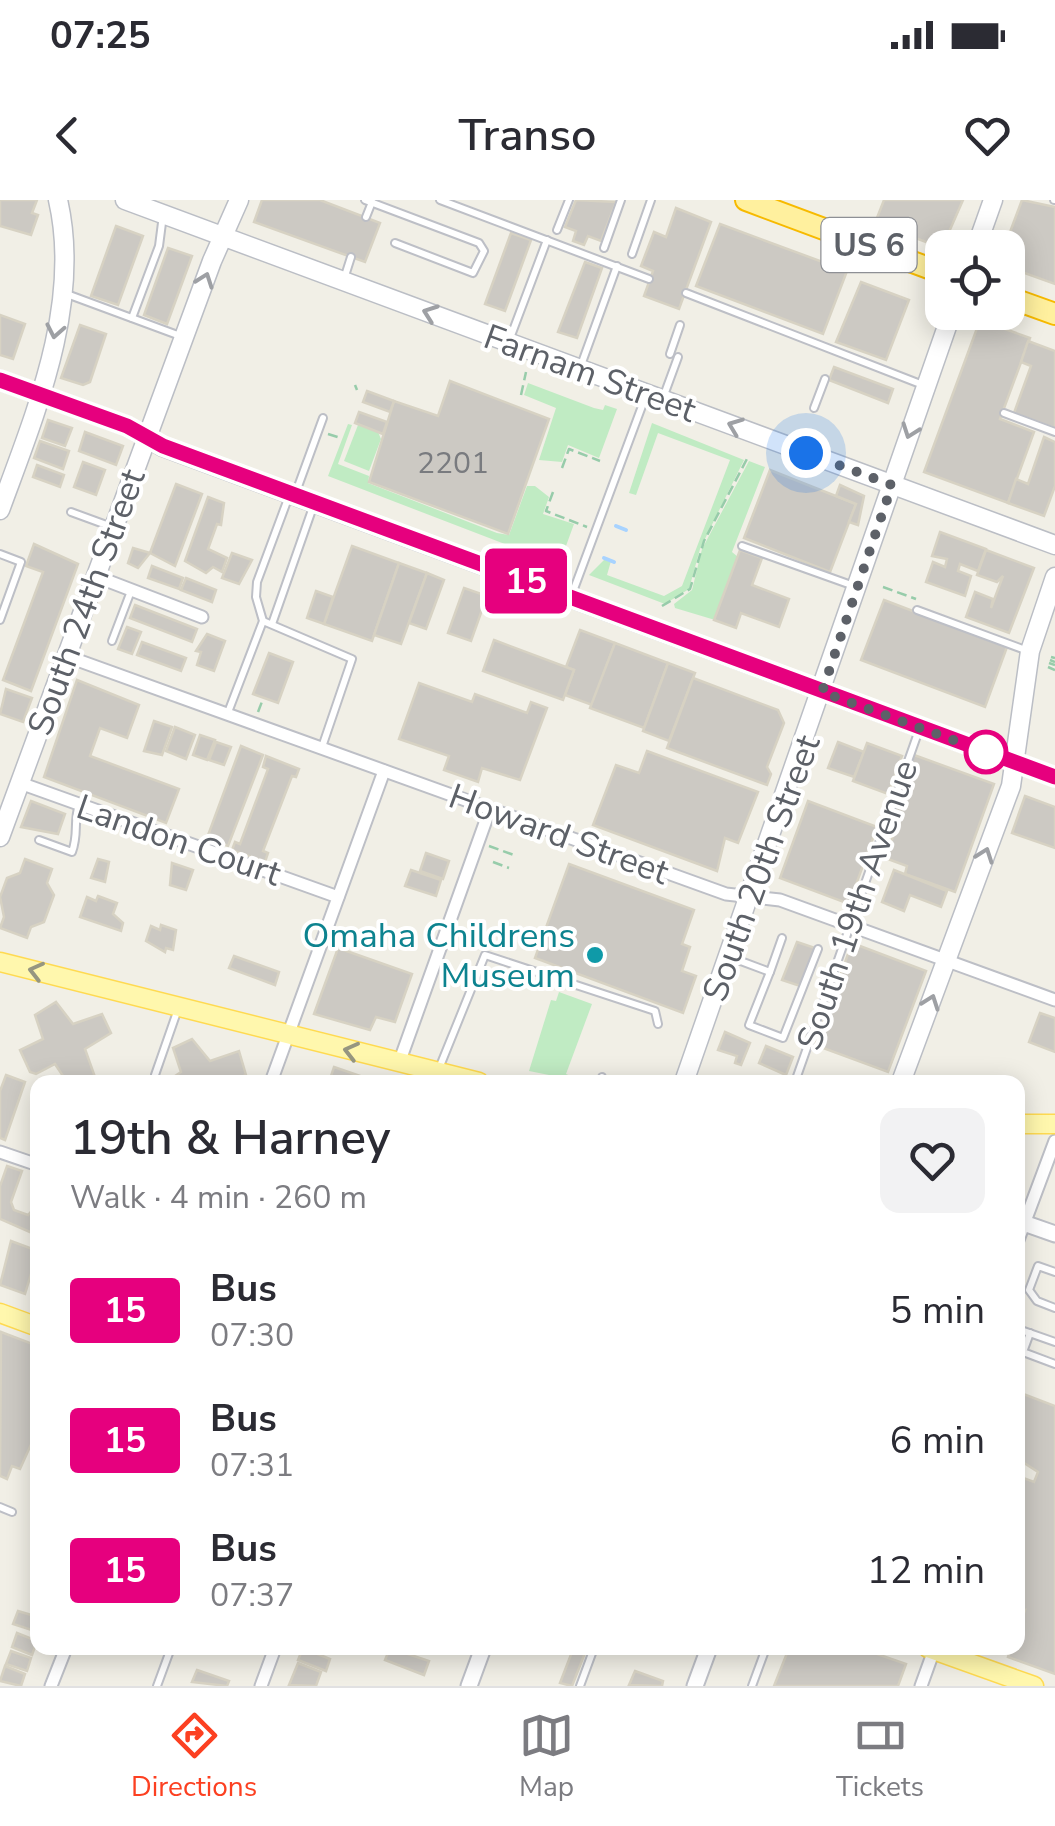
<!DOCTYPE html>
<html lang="en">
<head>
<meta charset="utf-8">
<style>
  body { margin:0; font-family:"Nunito Sans",sans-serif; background:#f2f2f3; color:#2b2b33; height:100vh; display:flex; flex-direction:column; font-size:38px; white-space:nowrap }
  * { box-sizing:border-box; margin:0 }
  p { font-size:32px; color:#7c7c81 }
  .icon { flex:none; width:55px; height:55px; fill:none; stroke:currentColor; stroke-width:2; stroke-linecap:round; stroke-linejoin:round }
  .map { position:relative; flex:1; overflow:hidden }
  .drawer { position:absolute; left:30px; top:875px; width:995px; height:580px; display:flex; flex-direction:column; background:#fff; border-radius:20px; box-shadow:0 5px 25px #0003 }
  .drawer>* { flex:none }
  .badge { padding:0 20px; border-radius:8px; font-size:35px; line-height:65px }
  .controls { position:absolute; left:925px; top:30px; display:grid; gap:20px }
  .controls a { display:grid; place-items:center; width:100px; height:100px; border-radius:20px; background:#fff; box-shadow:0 5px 25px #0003; font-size:50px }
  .you { position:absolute; width:50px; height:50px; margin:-25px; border:8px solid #fff; border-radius:50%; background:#1a73e8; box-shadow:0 0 0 15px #1a73e833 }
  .map>.badge { position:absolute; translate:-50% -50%; box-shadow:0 0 0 5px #fff }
  .round { display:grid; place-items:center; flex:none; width:105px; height:105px; border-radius:20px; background:#f2f2f3 }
  .summary { display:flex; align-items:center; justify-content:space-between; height:170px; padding:0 40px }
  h1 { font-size:48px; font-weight:600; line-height:75px }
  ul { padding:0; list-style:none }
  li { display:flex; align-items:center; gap:30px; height:130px; padding:0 40px }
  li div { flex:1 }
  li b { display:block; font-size:38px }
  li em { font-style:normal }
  li .badge { min-width:110px; font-weight:700; text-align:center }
  .status { display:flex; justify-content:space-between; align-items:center; height:70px; padding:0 50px; background:#fff; direction:ltr }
  .status svg { height:28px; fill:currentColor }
  header { display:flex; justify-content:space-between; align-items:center; height:130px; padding:0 40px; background:#fff; font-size:45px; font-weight:600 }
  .tab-bar { display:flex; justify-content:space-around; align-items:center; height:140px; border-top:2px solid #e1e1e2; background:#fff; font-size:28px; color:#7c7c81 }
  .tab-bar a { display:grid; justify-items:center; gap:5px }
  .tab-bar .current { color:#fc4021 }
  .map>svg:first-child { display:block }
</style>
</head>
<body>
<div class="status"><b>07:25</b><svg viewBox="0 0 49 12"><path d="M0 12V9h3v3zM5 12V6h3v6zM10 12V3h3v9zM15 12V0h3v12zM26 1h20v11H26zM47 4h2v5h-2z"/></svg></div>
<header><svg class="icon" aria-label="back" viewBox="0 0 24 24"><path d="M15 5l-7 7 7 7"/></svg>Transo<svg class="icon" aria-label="heart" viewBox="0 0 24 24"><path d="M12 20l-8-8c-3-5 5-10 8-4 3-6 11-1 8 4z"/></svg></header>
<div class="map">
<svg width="1055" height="1486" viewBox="0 0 1055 1486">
  <rect width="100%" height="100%" fill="#f1efe6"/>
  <g fill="#c0ebc3">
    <path d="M528,183L594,208L603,210L605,205L617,209L599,258L568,245L562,262L539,260L556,208L524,195Z"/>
    <path d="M652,223L744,260L700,349L689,389L665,404L589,375L605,359L611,361L607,375L664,396L682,386L730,260L658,233L636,295L629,293Z"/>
    <path d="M348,224L352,225L338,264L369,276L368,283L497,333L509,335L527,286H535L549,297L543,314L574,324L559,365L328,276Z"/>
    <path d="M358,225L378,232L381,239L369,271L344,261Z"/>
    <path d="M749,261L765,267L732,352L738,357L715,420L675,408L674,404L692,390L702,349Z"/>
    <path d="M559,792L592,804L566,874L584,882L529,871L551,800L556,801Z"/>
  </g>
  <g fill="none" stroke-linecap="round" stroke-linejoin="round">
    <g stroke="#a8d3ff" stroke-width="4">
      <path d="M616,326L626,330"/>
      <path d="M604,358L614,362"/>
    </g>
  </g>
  <g fill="#ccc9c3" stroke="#d7d2c3" stroke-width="2.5">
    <path d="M0,0H37L32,13L38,15L31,35L0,26Z"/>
    <path d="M262,0H320L380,23L365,62L254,22Z"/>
    <path d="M576,0L616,2L601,41L588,36L584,45L573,41L576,31L565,27Z"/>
    <path d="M884,0H963L942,48L875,23Z"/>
    <path d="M1022,0L1055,7V84L1008,67L1004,48Z"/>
    <path d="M676,8L711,22L679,109L644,96L653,71L641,66L654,32L666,37Z"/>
    <path d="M720,24L847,71L823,134L696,86Z"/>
    <path d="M116,26L143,36L118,105L91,96Z"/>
    <path d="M511,33L531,40L505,111L485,104Z"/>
    <path d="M168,48L192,56L167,124L144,115Z"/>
    <path d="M585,62L602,68L577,138L558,132Z"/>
    <path d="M861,82L909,100L886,160L836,142Z"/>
    <path d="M0,115L25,124L13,159L0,155Z"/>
    <path d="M980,120L1030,138L1000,219L1034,232L1008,303L924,272Z"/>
    <path d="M80,125L106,134L90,182L83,185L61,178Z"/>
    <path d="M1028,141L1055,151V228L1014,213L1031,166L1021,162Z"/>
    <path d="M834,167L893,189L888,203L829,180Z"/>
    <path d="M450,181L549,219L508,334L369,282L394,201L438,216Z"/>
    <path d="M367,191L394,201L390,212L363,202Z"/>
    <path d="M359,212L387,222L383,234L355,223Z"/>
    <path d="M48,220L72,228L65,246L42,238Z"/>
    <path d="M85,232L123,246L116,265L79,251Z"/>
    <path d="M1044,237L1055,242V286L1044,316L1008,303L1016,279L1028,284Z"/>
    <path d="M40,241L69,251L63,269L34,258Z"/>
    <path d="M83,262L105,270L96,295L74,287Z"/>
    <path d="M37,265L64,275L60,287L33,277Z"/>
    <path d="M770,270L856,304L830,372L744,338Z"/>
    <path d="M176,284L202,294L175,366L150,353Z"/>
    <path d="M840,285L864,296L858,325L849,322L856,304L836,296Z"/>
    <path d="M208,297L224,303L221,325L217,324L208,349L227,358L222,372L213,367L206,373L185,361Z"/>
    <path d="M940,332L986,349L978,371L960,364L958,371L971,376L965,396L926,382L933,362L945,367L947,359L932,356Z"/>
    <path d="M34,344L78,364L31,491L3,480L43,372L26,366Z"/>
    <path d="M352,346L399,363L372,441L324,424Z"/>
    <path d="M133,348L150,353L138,368L128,363Z"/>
    <path d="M740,350L762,358L752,385L789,399L779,427L741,413L736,428L714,420Z"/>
    <path d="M986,350L1034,368L1009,433L966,417L975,392L993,399L991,408L1003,376L997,382L977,375Z"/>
    <path d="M232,353L252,360L239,384L222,378Z"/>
    <path d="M399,363L427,373L401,444L374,435Z"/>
    <path d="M152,366L183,378L179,389L148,378Z"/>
    <path d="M427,373L444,380L426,429L409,423Z"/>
    <path d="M186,378L216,390L212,402L181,390Z"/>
    <path d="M464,388L487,396L471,441L448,433Z"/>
    <path d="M316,391L333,397L324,424L307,418Z"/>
    <path d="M884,400L1007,447L985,507L861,460Z"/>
    <path d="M135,405L197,429L192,442L130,418Z"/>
    <path d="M127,427L141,432L132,454L118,449Z"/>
    <path d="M580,430L615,443L592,505L565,495L574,470L566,467Z"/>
    <path d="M207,434L225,441L214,471L197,465L201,452L196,451Z"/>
    <path d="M494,440L574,470L563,500L483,471Z"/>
    <path d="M142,442L186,458L181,471L137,455Z"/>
    <path d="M615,443L668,463L644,528L590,508Z"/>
    <path d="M269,453L293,462L278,503L253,494Z"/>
    <path d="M668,463L695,473L669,541L643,531Z"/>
    <path d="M693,478L778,510L784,523L767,567L771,574L767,585L667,548Z"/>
    <path d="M77,480L139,505L127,538L100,528L90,556L179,589L166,623L44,577Z"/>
    <path d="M419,483L472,502L475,494L527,513L531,502L547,508L520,580L482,568L478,582L444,570L449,556L399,539Z"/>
    <path d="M6,489L32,498L23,522L0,514Z"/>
    <path d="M154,521L172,527L162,555L144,551Z"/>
    <path d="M175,527L195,535L186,559L166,551Z"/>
    <path d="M200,535L215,540L207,560L193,555Z"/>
    <path d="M216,542L231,547L224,565L209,560Z"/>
    <path d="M838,542L864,552L854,577L828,568Z"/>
    <path d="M867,543L902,556L888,594L853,581Z"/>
    <path d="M241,546L263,555L228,646L207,638Z"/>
    <path d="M647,551L758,592L738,643L725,638L717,671L593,625L616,565L639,573Z"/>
    <path d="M914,555L994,584L955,692L905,674L907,666L885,658L895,631L891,619Z"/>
    <path d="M266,556L299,569L296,577L292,576L263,651L268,653L265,662L232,650L235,642L240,644L268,569L263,567Z"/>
    <path d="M1025,596L1055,607V648L1012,633Z"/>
    <path d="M31,601L65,614L58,634L21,627Z"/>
    <path d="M808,601L877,627L849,704L780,678Z"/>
    <path d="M426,653L449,661L443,679L420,671Z"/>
    <path d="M25,659L52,669L47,683L54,695L44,722L31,727L27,738L0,728L4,717L0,697L7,678L20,673Z"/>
    <path d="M98,659L109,662L105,682L91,678Z"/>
    <path d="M172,663L193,670L186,690L170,685Z"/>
    <path d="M569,664L694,710L682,744L690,747L682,771L696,776L683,813L535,758Z"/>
    <path d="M411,670L441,680L436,696L405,686Z"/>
    <path d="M894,670L947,691L941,707L910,695L904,711L882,702Z"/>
    <path d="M98,696L117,703L113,714L123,723L121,731L80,717L87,697L96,701Z"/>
    <path d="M161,725L176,730L173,750L166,748L165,752L146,741L151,726L160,730Z"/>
    <path d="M797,742L815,748L800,786L782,780Z"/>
    <path d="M852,743L926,771L888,872L815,845Z"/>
    <path d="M338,748L412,774L395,822L376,817L370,830L314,814Z"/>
    <path d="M234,756L279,772L275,785L229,768Z"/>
    <path d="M56,802L73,824L102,814L111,833L85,849L95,877L83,882H67L55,864L36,874L30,872L20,850L43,839L35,815Z"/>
    <path d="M1040,813L1055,818V852L1029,842Z"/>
    <path d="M725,832L750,843L741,865L735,863L737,856L718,850Z"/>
    <path d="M192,839L210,861L239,851L246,875L230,882H166L181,872L173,848Z"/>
    <path d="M766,846L793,857L786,875L759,863Z"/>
    <path d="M334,867L369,879L368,882H329Z"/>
    <path d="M6,875L25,882L5,940L0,938V891Z"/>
    <path d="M7,966L22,971L11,1002L14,1010L28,1015L38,1004V1028L30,1032L0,1019V986Z"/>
    <path d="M11,1041L38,1051L25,1094L0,1085Z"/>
    <path d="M1,1132L38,1146V1229L20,1269L12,1266L7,1279L0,1276Z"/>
    <path d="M1018,1192L1055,1206V1474L1008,1457L1011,1448H1018V1418L1022,1419L1025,1410L1018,1412V1276L1034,1282L1038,1272L1018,1259Z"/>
    <path d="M18,1411L38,1417V1432L13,1424Z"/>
    <path d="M17,1433L37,1441L32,1455L12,1447Z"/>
    <path d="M303,1448L330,1459L326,1471L298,1460Z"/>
    <path d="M390,1448L429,1461L424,1475L385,1460Z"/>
    <path d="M561,1448H587L572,1486L560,1483L572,1452Z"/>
    <path d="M789,1448H860L906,1464L898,1486H774Z"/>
    <path d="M11,1451L31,1458L27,1471L6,1464Z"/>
    <path d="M298,1463L321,1472L316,1486L289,1485Z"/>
    <path d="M5,1466L25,1474L21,1486L0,1481Z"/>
    <path d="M197,1470L229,1481L227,1486L192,1482Z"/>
    <path d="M635,1471L663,1481L662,1486L629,1485Z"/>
  </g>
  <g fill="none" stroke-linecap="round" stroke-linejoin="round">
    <defs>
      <g id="service">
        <path d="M365,0L479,43L484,51L473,73L395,43"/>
        <path d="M440,0L649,79"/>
        <path d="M1054,0H1055"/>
        <path d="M366,17L372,2"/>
        <path d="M557,30L569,0"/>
        <path d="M604,48L621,0"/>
        <path d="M632,54L651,0"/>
        <path d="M344,79L351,57"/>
        <path d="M64,93L183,137"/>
        <path d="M686,93L923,185"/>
        <path d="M132,118L159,46L163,15"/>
        <path d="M509,141L547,40"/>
        <path d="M670,154L680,125"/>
        <path d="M580,168L617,66"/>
        <path d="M663,198L678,157"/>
        <path d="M814,208L825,179"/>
        <path d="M1004,213L1055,232"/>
        <path d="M296,292L323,218"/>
        <path d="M71,312L112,327"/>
        <path d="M742,346L854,386"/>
        <path d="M0,354L21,362L0,420"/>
        <path d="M571,397L645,198"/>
        <path d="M917,410L1028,451"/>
        <path d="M263,421L352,459L321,550"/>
        <path d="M272,424L313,307"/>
        <path d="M112,441L131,391"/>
        <path d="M227,515L263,421L256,397L257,382L289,296"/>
        <path d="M39,640L72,652C79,633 73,622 79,605"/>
        <path d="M730,757L770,772L782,738"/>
        <path d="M770,772L749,825L783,838L818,749"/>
        <path d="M438,871L485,755L655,811L658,824"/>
        <path d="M155,875L178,809"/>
        <path d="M600,882L602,877"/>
        <path d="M795,882L919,530"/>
        <path d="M1055,1072L1038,1066L1029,1090L1037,1101L1055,1108"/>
        <path d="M1018,1129L1055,1142"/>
        <path d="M1030,1133L1023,1152L1055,1164"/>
        <path d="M0,1307L12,1312"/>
        <path d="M157,1486L171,1448"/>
        <path d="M580,1486L594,1448"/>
        <path d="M752,1486L766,1448"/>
      </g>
      <g id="minor">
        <path d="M95,376L202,417"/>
        <path d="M66,456L726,694L780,700L1055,800"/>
        <path d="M20,583L338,697"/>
        <path d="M399,863L490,609"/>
        <path d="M271,882L384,571"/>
        <path d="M0,952L38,965"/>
        <path d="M1018,1040L1055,941"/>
        <path d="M51,1486L66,1448"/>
        <path d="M261,1486L275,1448"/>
        <path d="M921,1486L934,1450"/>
      </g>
      <g id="tertiary">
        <path d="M1018,1021L1055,1034"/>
        <path d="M469,1486L483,1448"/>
        <path d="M695,1486L709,1448"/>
      </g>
      <g id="secondary">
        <path d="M125,0L1055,345"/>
        <path d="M976,48L993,0"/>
        <path d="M0,180L127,226L163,247L1055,577"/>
        <path d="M0,310C35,214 82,104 58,0"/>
        <path d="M0,637L212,61L239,0"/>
        <path d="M684,882L952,112"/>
        <path d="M901,882L1011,586L1030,451L1055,377"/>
      </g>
      <g id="primary">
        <path d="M0,762L479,882"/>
        <path d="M1018,924H1055"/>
        <path d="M0,1113L38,1127"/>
        <path d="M928,1448L1034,1486"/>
      </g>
      <g id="trunk">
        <path d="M746,0L942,73"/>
        <path d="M1008,97L1055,114"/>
      </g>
    </defs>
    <use href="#service" stroke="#bdbfc6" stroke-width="10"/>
    <use href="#minor" stroke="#bdbfc6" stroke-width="15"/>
    <use href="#tertiary" stroke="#bdbfc6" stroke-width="19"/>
    <use href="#secondary" stroke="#bbbec5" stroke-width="21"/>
    <use href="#primary" stroke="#ffda51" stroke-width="21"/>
    <use href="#trunk" stroke="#f7ba00" stroke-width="24"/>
    <g stroke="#97ccaa" stroke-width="2.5" stroke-dasharray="10 5" stroke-linecap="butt">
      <path d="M355,185L357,190"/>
      <path d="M521,195L526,172"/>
      <path d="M328,234L341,238"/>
      <path d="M562,268L569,249L600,261"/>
      <path d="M553,292L546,311L587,327"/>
      <path d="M883,387L916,399"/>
      <path d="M662,406L690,389L704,341L749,255"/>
      <path d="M1051,457L1055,458"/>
      <path d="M1050,460L1055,462"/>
      <path d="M1049,463L1055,465"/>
      <path d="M1048,467L1055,470"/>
      <path d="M258,512L263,499"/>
      <path d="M489,646L514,655"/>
      <path d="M493,662L509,668"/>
      <path d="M458,731L484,742"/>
    </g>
    <use href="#service" stroke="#fff" stroke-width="6"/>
    <use href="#minor" stroke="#fff" stroke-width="11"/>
    <use href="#tertiary" stroke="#fff" stroke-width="15"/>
    <use href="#secondary" stroke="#fff" stroke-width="18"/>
    <use href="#primary" stroke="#fff7ad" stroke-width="18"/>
    <use href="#trunk" stroke="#fff09e" stroke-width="20"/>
  </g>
  <defs><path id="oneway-chevron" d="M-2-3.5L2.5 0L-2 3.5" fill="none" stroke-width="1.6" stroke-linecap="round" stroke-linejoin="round" transform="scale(2.5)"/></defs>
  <g stroke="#9ea0a4">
    <use href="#oneway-chevron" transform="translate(205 80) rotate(-70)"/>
    <use href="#oneway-chevron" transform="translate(430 113) rotate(-160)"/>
    <use href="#oneway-chevron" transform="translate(55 131) rotate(101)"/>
    <use href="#oneway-chevron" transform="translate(735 226) rotate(-159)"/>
    <use href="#oneway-chevron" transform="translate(910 231) rotate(110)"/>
    <use href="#oneway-chevron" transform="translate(985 655) rotate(-70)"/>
    <use href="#oneway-chevron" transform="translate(931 802) rotate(-70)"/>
  </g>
  <g stroke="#969680">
    <use href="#oneway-chevron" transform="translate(36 771) rotate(-166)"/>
    <use href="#oneway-chevron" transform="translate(351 851) rotate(-166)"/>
  </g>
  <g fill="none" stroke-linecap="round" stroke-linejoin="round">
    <defs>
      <path id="line" d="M0,180L127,226L163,246L1055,577"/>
    </defs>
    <use href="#line" stroke="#fff" stroke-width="22"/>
    <use href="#line" stroke="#e6007e" stroke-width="15"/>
    <path stroke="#5d6168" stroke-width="10" stroke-dasharray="0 18" d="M806,253L892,285L822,492L986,552"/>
  </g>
  <circle fill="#fff" stroke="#e6007e" stroke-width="5" cx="986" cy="552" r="20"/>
  <circle fill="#0f9aa8" stroke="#fff" stroke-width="4" cx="595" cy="755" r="10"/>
  <g text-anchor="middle" stroke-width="8" stroke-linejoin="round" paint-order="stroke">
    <g font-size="30" fill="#797b7f">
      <text x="453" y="273">2201</text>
    </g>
    <rect fill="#fff" stroke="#8e9095" stroke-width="2.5" x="821.5" y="18" width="95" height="54" rx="8"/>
    <g font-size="32" font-weight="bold" fill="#5d6168">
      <text x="869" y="56">US 6</text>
    </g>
    <g font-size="35" fill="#5d6168" stroke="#fff">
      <text transform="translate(590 173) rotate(20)" y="12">Farnam Street</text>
      <text transform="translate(86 402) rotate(-70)" y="12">South 24th Street</text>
      <text transform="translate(559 634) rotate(20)" y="12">Howard Street</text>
      <text transform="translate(179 640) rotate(19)" y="12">Landon Court</text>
      <text transform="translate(761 668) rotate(-70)" y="12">South 20th Street</text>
      <text transform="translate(857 705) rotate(-71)" y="12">South 19th Avenue</text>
    </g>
    <g font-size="35" fill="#0d838f" stroke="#fff" text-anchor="end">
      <text x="575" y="747">Omaha Childrens<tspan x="575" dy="40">Museum</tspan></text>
    </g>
  </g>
</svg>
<div class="controls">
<a><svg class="icon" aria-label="locate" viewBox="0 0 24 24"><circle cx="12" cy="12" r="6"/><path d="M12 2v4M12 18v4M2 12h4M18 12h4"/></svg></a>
</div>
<div class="you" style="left:806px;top:253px"></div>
<b class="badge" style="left:526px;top:381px;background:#e6007e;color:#fff">15</b>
<section class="drawer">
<div class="summary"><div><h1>19th &amp; Harney</h1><p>Walk · 4 min · 260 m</p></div><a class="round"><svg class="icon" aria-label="heart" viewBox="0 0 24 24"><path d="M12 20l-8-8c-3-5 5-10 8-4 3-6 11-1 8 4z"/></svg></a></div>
<ul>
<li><span class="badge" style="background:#e6007e;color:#fff">15</span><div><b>Bus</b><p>07:30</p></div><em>5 min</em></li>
<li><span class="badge" style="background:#e6007e;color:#fff">15</span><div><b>Bus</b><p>07:31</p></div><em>6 min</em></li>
<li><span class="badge" style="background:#e6007e;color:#fff">15</span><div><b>Bus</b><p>07:37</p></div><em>12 min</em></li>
</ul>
</section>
</div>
<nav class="tab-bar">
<a class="current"><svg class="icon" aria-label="directions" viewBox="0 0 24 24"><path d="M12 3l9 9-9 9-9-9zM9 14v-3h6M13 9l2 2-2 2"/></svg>Directions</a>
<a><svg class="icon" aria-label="map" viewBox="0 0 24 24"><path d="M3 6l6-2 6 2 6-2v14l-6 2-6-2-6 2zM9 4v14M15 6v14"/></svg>Map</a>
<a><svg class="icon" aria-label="tickets" viewBox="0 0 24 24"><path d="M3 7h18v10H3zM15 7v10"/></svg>Tickets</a>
</nav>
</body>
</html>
